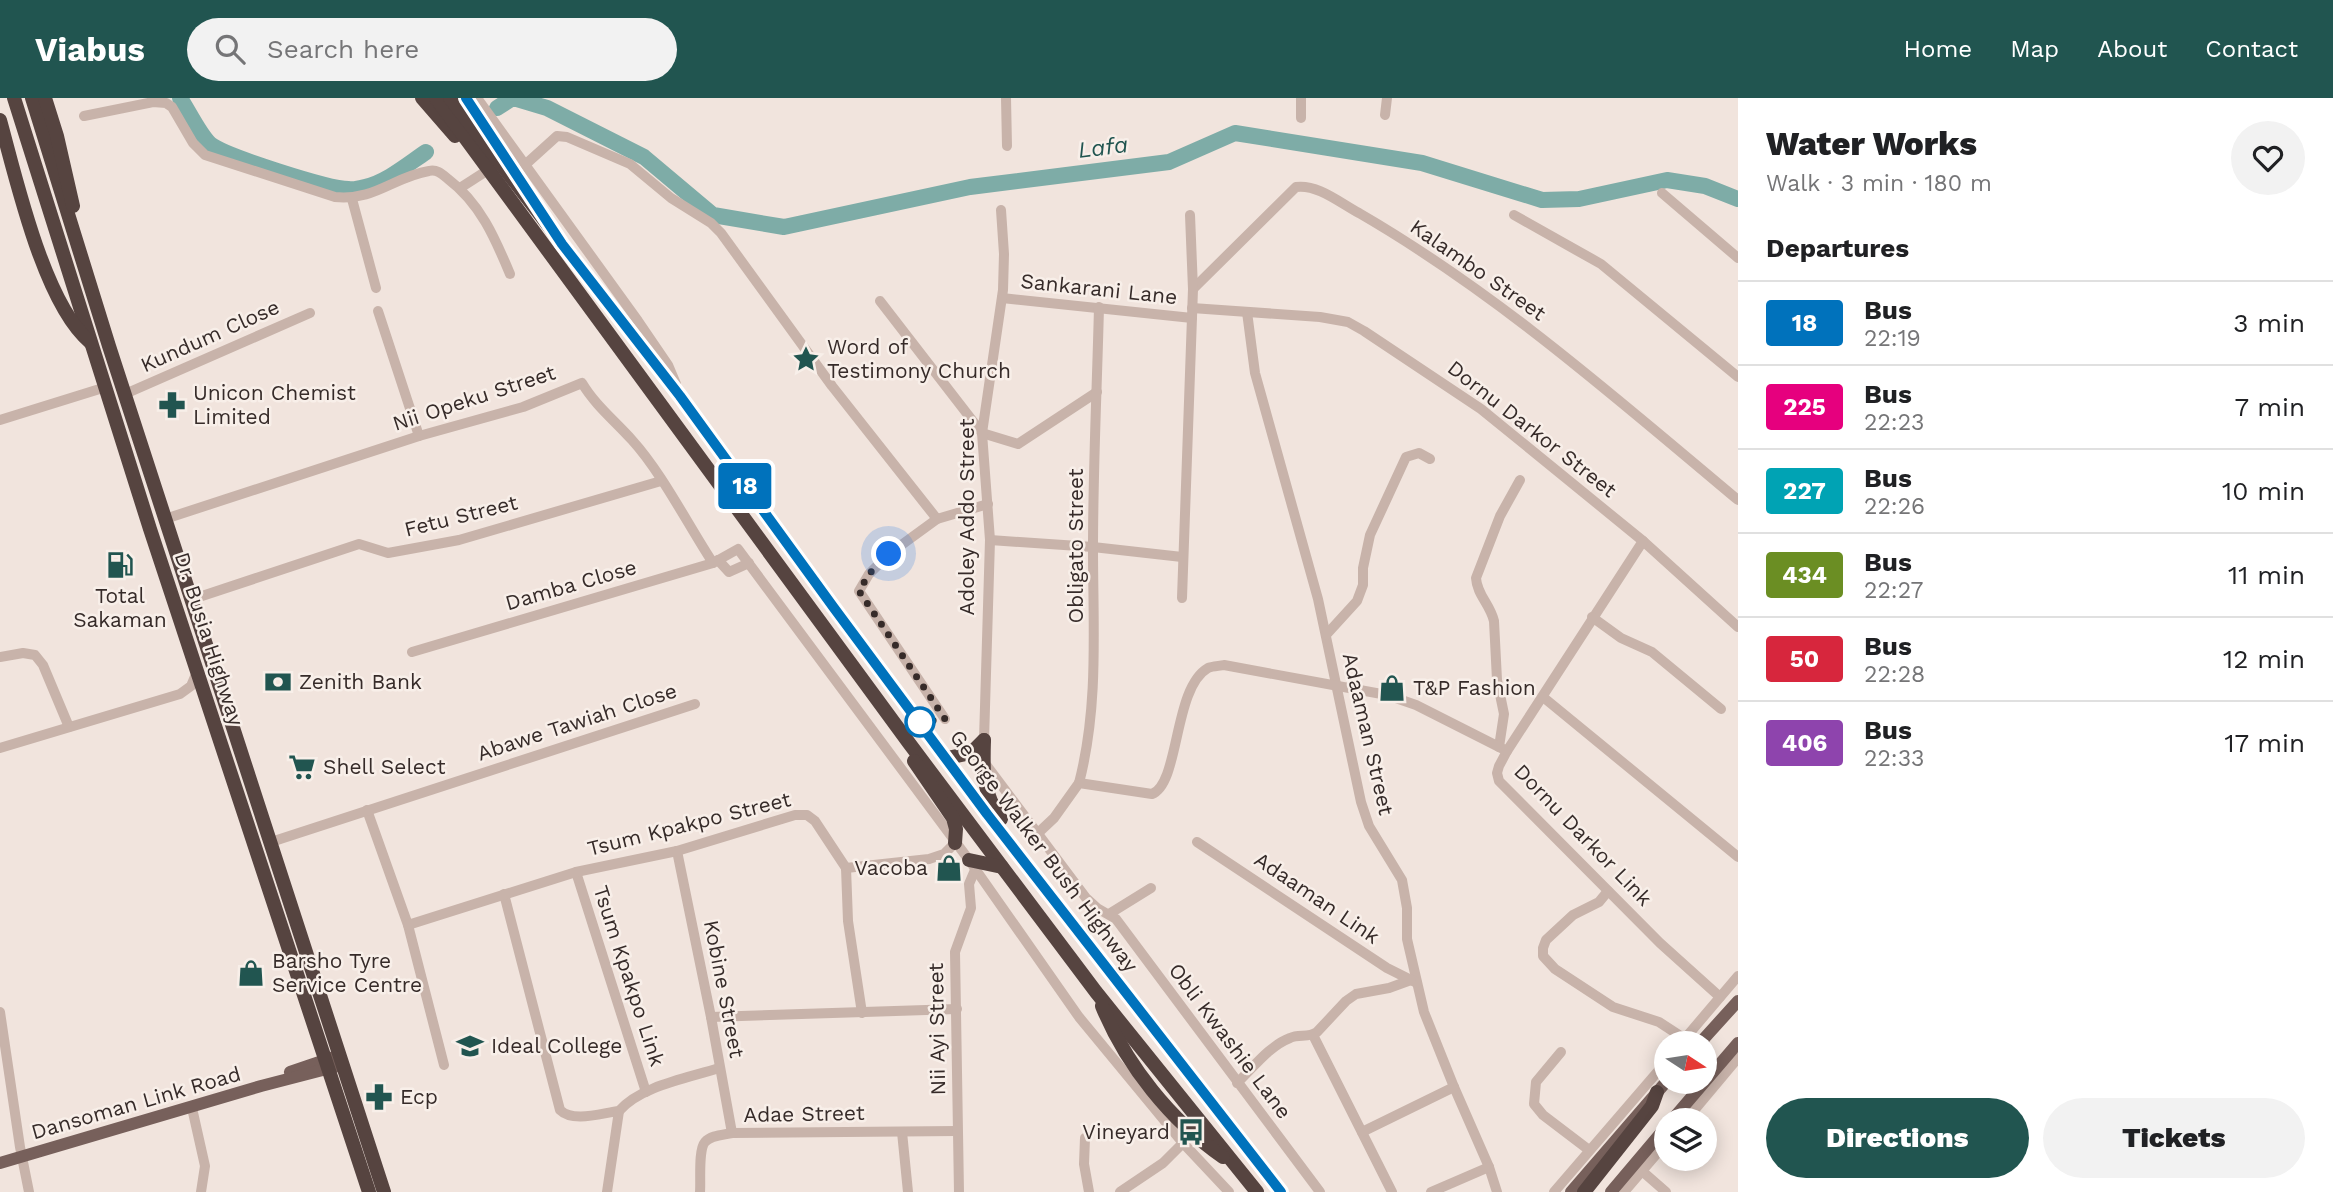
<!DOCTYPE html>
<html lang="en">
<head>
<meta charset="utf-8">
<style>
  body { margin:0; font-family:"Work Sans",sans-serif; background:#f2f2f2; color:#202124; height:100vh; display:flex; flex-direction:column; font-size:26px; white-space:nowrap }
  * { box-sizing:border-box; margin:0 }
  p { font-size:23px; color:#757577 }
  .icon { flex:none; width:38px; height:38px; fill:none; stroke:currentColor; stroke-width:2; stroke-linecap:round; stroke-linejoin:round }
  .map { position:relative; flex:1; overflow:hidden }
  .side { display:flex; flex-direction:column; background:#fff; width:595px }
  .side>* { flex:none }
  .badge { padding:0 14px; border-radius:5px; font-size:24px; line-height:46px }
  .needle { width:46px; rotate:102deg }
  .tools { position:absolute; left:1654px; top:933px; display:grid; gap:14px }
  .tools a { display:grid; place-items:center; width:63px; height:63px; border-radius:50%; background:#fff; box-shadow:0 4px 18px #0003; font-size:35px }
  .you { position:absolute; width:35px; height:35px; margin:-18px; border:5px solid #fff; border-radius:50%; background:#1a73e8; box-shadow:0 0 0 10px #1a73e833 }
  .map>.badge { position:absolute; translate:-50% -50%; box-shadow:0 0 0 4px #fff }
  h2 { padding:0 28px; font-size:26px; line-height:63px }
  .round { display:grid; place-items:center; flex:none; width:74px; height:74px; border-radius:37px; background:#f2f2f2 }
  .head { display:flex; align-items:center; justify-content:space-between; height:119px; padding:0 28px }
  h1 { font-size:33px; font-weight:800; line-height:52px }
  .button { display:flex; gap:14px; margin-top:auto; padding:14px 28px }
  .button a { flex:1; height:80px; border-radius:42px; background:#215550; color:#fff; font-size:28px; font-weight:800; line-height:80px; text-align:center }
  .button a+a { background:#f2f2f2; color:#202124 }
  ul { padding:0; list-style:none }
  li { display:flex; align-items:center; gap:21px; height:84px; padding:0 28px; border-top:2px solid #e0e0e0 }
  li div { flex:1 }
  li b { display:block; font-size:26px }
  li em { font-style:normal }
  li .badge { min-width:77px; font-weight:700; text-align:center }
  header { display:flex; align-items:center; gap:42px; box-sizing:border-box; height:98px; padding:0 35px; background:#215550; color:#fff }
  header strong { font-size:33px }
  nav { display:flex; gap:38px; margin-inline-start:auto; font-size:24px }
  .search { width:490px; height:63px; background:#f2f2f2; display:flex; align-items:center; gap:18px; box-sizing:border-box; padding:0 24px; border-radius:38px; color:#757577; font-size:26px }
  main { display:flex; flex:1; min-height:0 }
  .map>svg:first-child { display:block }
</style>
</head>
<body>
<header>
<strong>Viabus</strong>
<div class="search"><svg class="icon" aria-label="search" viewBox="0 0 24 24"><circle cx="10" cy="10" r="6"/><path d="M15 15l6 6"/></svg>Search here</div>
<nav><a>Home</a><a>Map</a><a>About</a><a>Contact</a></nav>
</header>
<main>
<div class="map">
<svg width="1738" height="1094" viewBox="0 0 1738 1094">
  <rect width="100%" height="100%" fill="#f1e4dd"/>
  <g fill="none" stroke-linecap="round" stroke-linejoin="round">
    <g stroke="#7eaca7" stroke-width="16">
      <path d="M180,0C188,12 200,37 210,46C225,58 329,91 349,91C354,92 361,90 365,89C387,84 408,66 426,54"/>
      <path d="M497,10L511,1H517L547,10L644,59L713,117L784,129L970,89L1169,64L1235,35L1422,65L1542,102L1579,101L1667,82L1705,88L1738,101"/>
    </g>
    <g stroke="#c8b3aa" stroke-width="10">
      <path d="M477,0L638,223L668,267L676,286"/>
      <path d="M1006,0L1007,48"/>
      <path d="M1385,17L1387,0"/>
      <path d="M84,18L153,4L166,5L172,9L193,45L205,57L335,99C375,103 393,79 429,73C437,71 442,76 448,81C480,105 495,140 510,176"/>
      <path d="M1301,20V0"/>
      <path d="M526,66L557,38L567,39L630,66L671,100L711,125L721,135L832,288L937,421"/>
      <path d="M460,90L488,72"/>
      <path d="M1662,95L1738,160"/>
      <path d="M352,101L376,190"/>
      <path d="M1514,117L1601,166L1738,279"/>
      <path d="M1193,191L1296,89C1318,86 1340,105 1359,115C1497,195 1616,300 1738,402"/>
      <path d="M1002,200L1192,220"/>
      <path d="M880,203L982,335L1018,346L1097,294"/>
      <path d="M1192,210L1320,219L1348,224L1364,233L1481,311L1643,443L1738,529"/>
      <path d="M378,213L419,338"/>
      <path d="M1247,214L1255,275L1318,501L1361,704L1369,728L1402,782L1407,810V841L1424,914L1454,989L1489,1069L1497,1094"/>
      <path d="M125,296L310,215"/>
      <path d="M0,322L106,289"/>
      <path d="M165,421L419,338L523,309L582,285C595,307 615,323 632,342C662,375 688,427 713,465"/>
      <path d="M990,442L1093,449L1182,459"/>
      <path d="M1643,443L1507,653L1499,668L1497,675L1499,683L1660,845L1720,899"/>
      <path d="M718,462L729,474L749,465"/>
      <path d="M1182,500L1193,191L1190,117"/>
      <path d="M193,501L359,446L388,455L459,442L661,383"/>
      <path d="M1592,519L1621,540L1652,554L1721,611"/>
      <path d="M1326,537L1357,503L1363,487V470L1370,437L1406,359L1419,355L1430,361"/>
      <path d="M412,554L713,465L738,451L969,762L1079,919L1183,1045L1229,1094"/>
      <path d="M0,559L23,555L35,557L43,567L69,629"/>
      <path d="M1543,599L1738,759"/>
      <path d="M945,621L859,493L869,476L889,456L937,421L988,406"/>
      <path d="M984,642L990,442L982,335L1003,192L1004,156L1001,112"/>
      <path d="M1499,649L1504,616L1497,582L1494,523C1490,506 1477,497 1476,480L1500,418L1520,382"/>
      <path d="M0,650L180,596L191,588L197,574"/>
      <path d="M984,664L1086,800L1097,810L1116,821L1320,1094"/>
      <path d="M1079,685C1099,608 1093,529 1093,450C1093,370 1097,290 1099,209"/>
      <path d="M367,712L408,827L444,967"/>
      <path d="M1037,736L1054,720L1079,685L1152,696C1180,685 1173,590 1208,570C1212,568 1220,568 1224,567L1387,597L1416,607L1507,653"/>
      <path d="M271,744L695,606"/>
      <path d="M1197,744L1387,870L1417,885"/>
      <path d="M677,753L711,919L732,1035"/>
      <path d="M846,770L848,823L862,915"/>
      <path d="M846,770L929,761L944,756L955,745"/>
      <path d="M576,774L646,994"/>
      <path d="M1608,793L1599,804L1573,817L1546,842L1543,850V858L1555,871L1613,909L1659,924L1685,941"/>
      <path d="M504,796L560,1012C573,1025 602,1015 619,1013C640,988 688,980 719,970"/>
      <path d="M1109,816L1151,790"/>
      <path d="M408,827L576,774L677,753L795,717H807L815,723L846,770"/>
      <path d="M0,914L20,1049L29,1094"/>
      <path d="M711,919L957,911"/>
      <path d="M1313,937L1392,1094"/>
      <path d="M1682,944L1738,878"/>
      <path d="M1561,954L1536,984L1534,1006L1543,1017L1589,1052"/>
      <path d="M1237,985C1253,970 1269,948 1290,940C1299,936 1309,940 1317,934L1346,903L1356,896L1389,890L1411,882"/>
      <path d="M192,1010L205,1068L201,1094"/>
      <path d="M1686,1022L1738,960"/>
      <path d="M902,1034L908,1094"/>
      <path d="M1362,1034L1454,989"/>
      <path d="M1085,1040L1084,1066L1089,1094"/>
      <path d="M1642,1073L1666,1094"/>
      <path d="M607,1094L619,1013"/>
      <path d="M700,1094C701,1083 698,1052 705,1044C711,1037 723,1037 732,1035L957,1033"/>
      <path d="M959,1094L955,854L971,810L969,786L975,772"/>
      <path d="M1120,1094L1163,1065L1183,1045"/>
      <path d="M1431,1094L1489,1069"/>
      <path d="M1554,1094L1666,964"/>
      <path d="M1624,1094L1666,1045"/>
    </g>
    <g stroke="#77605b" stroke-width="12">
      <path d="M1700,945L1738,903"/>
      <path d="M290,974L340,957"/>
      <path d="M1672,1022L1738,945"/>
      <path d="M0,1065L261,988L342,967"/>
      <path d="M1571,1094L1666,984"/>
      <path d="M1611,1094L1666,1029"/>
    </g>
    <g stroke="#564440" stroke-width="14">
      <path d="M14,0L150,431L369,1094"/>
      <path d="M32,0L109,248L384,1094"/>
      <path d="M45,0L57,38L73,108"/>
      <path d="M422,0L455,38"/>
      <path d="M436,0L909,645L1096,894L1257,1094"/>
      <path d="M450,0L680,298L834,511L987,716L1281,1094"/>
      <path d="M466,0L504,57"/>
      <path d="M0,22C16,80 44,206 90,244"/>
      <path d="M984,642C983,675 982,693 1001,721"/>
      <path d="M947,660L971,655L984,642"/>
      <path d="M914,663L953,720L956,731L955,745"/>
      <path d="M969,762L1002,769"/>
      <path d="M1102,908C1126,967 1171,1023 1223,1059"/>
      <path d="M1584,1094L1652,1008L1657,994"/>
    </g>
  </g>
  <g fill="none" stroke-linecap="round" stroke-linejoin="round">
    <defs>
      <path id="line" d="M466,0L562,146L680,298L834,510L987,716L1281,1094"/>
    </defs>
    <use href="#line" stroke="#fff" stroke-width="16"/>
    <use href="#line" stroke="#0072bc" stroke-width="10"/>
    <path stroke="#362b29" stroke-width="7" stroke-dasharray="0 12.6" d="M889,456L869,476L859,493L945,621L920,624"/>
  </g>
  <defs>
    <symbol id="sight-bare" viewBox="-9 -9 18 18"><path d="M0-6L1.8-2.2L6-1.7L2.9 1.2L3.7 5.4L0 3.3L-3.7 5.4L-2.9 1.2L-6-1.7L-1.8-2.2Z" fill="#215550" stroke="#f8efe9" stroke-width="2.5" paint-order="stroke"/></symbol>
    <symbol id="pharmacy-bare" viewBox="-9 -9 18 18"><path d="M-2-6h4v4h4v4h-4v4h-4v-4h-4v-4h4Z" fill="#215550" stroke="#f8efe9" stroke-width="2.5" paint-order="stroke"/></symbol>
    <symbol id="fuel-bare" viewBox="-9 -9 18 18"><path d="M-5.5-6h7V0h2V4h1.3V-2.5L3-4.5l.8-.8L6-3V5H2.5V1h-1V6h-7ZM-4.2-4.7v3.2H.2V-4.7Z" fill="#215550" stroke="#f8efe9" stroke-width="2.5" paint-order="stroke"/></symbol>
    <symbol id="bank-bare" viewBox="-9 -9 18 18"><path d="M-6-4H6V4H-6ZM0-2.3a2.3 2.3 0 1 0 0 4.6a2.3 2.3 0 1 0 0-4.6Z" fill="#215550" stroke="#f8efe9" stroke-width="2.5" paint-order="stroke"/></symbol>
    <symbol id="shop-bare" viewBox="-9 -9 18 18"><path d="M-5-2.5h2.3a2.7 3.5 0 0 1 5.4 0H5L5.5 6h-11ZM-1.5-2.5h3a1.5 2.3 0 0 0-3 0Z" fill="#215550" stroke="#f8efe9" stroke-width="2.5" paint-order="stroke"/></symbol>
    <symbol id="supermarket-bare" viewBox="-9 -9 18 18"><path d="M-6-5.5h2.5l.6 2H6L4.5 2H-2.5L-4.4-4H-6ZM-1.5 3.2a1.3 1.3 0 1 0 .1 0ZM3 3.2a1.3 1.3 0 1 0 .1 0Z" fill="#215550" stroke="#f8efe9" stroke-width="2.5" paint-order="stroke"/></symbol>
    <symbol id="school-bare" viewBox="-9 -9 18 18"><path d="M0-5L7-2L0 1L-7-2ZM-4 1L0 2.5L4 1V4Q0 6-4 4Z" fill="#215550" stroke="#f8efe9" stroke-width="2.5" paint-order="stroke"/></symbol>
    <symbol id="bus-bare" viewBox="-9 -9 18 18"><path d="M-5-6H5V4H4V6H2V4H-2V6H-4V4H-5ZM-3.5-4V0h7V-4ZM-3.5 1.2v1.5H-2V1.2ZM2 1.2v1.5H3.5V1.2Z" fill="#215550" stroke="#f8efe9" stroke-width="2.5" paint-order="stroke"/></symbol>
  </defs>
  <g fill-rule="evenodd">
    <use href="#sight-bare" x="787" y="242" width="38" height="38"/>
    <use href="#pharmacy-bare" x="153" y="288" width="38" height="38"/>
    <use href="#fuel-bare" x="101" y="448" width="38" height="38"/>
    <use href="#bank-bare" x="259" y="565" width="38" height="38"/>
    <use href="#shop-bare" x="1373" y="571" width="38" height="38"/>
    <use href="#supermarket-bare" x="283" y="650" width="38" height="38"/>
    <use href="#shop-bare" x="930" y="751" width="38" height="38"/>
    <use href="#shop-bare" x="232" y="856" width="38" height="38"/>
    <use href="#school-bare" x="451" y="929" width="38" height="38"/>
    <use href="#pharmacy-bare" x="360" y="980" width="38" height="38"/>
    <use href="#bus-bare" x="1172" y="1015" width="38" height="38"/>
  </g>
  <circle fill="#fff" stroke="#0072bc" stroke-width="3.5" cx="920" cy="624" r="14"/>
  <g text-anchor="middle" stroke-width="5" stroke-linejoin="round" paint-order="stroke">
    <g font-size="21" fill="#362b29" stroke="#f8efe9">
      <text transform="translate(1478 172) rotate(35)" y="7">Kalambo Street</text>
      <text transform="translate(1099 191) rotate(6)" y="7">Sankarani Lane</text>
      <text transform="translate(210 238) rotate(-24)" y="7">Kundum Close</text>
      <text transform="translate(474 300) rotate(-18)" y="7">Nii Opeku Street</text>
      <text transform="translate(1532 331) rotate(38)" y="7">Dornu Darkor Street</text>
      <text transform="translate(461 418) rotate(-14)" y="7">Fetu Street</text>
      <text transform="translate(967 419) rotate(-90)" y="7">Adoley Addo Street</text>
      <text transform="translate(1076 448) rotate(-90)" y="7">Obligato Street</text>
      <text transform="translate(571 487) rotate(-16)" y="7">Damba Close</text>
      <text transform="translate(209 541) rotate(72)" y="7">Dr. Busia Highway</text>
      <text transform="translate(577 624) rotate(-18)" y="7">Abawe Tawiah Close</text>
      <text transform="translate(1368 636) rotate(77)" y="7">Adaaman Street</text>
      <text transform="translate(689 726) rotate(-14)" y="7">Tsum Kpakpo Street</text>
      <text transform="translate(1583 737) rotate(46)" y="7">Dornu Darkor Link</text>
      <text transform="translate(1044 753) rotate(53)" y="7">George Walker Bush Highway</text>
      <text transform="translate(1317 800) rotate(34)" y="7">Adaaman Link</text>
      <text transform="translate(629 878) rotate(72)" y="7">Tsum Kpakpo Link</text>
      <text transform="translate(724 891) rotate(79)" y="7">Kobine Street</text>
      <text transform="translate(937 931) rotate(-91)" y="7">Nii Ayi Street</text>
      <text transform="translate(1230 943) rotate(53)" y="7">Obli Kwashie Lane</text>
      <text transform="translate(136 1005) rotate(-16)" y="7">Dansoman Link Road</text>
      <text transform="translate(804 1016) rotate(-1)" y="7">Adae Street</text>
    </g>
    <g font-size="21" fill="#362b29" stroke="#f8efe9" text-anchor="start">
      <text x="827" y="256">Word of<tspan x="827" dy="24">Testimony Church</tspan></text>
      <text x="193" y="302">Unicon Chemist<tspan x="193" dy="24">Limited</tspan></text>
      <text x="120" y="505" text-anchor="middle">Total<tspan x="120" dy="24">Sakaman</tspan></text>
      <text x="299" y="591">Zenith Bank</text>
      <text x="1413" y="597">T&amp;P Fashion</text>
      <text x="323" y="676">Shell Select</text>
      <text x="928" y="777" text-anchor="end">Vacoba</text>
      <text x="272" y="870">Barsho Tyre<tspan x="272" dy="24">Service Centre</tspan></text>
      <text x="491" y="955">Ideal College</text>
      <text x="400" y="1006">Ecp</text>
      <text x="1170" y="1041" text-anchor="end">Vineyard</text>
    </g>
    <g font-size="23" font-style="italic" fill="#215550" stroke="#f8efe9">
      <text transform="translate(1103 49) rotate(-7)" y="8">Lafa</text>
    </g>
  </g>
</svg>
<div class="tools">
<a><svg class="needle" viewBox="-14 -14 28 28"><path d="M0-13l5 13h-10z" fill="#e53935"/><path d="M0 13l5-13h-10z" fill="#757577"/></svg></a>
<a><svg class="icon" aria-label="layers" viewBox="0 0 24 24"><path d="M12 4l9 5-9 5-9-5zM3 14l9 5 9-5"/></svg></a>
</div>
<div class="you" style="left:889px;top:456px"></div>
<b class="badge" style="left:745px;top:388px;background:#0072bc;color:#fff">18</b>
</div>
<section class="side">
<div class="head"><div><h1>Water Works</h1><p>Walk · 3 min · 180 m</p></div><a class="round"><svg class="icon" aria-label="heart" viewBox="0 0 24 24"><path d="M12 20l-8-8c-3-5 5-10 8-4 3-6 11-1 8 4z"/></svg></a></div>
<h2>Departures</h2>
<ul>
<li><span class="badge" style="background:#0072bc;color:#fff">18</span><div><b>Bus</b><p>22:19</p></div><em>3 min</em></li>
<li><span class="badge" style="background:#e6007e;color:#fff">225</span><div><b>Bus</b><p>22:23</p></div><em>7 min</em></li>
<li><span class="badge" style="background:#00a3b4;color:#fff">227</span><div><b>Bus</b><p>22:26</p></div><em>10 min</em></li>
<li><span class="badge" style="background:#6b8e23;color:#fff">434</span><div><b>Bus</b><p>22:27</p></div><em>11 min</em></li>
<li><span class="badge" style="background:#d7263d;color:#fff">50</span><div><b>Bus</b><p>22:28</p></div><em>12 min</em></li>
<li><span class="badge" style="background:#8e44ad;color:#fff">406</span><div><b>Bus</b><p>22:33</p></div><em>17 min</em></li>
</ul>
<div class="button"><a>Directions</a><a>Tickets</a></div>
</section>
</main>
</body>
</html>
